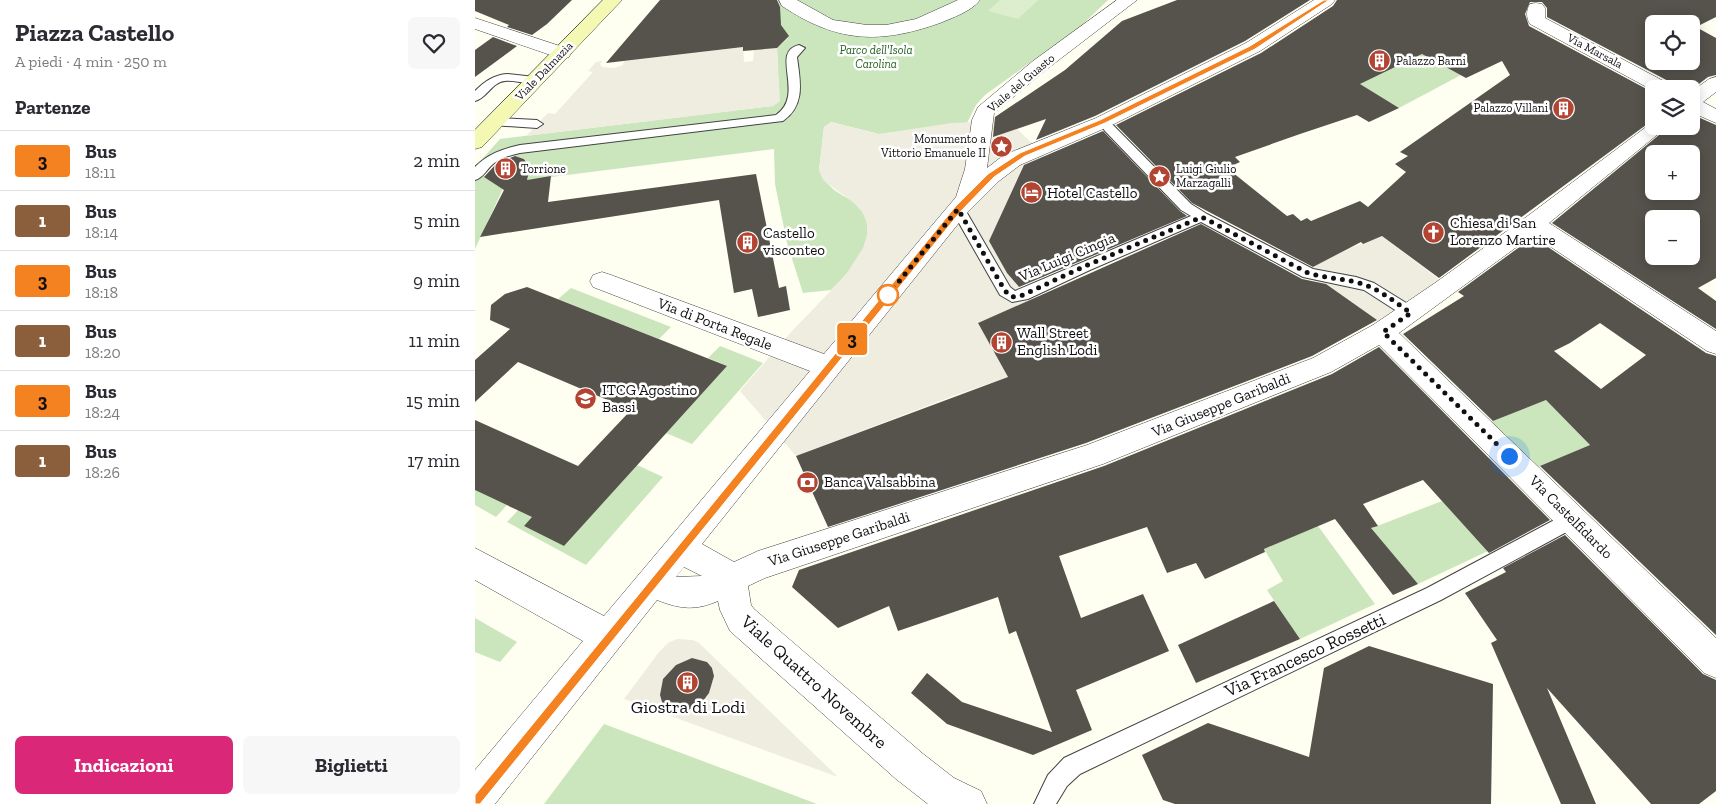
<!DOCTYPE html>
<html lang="it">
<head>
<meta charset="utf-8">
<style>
  body { margin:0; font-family:"Zilla Slab",serif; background:#f7f7f7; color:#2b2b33; height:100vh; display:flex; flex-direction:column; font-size:19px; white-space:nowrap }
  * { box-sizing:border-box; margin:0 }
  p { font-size:16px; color:#7c7c81 }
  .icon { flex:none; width:28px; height:28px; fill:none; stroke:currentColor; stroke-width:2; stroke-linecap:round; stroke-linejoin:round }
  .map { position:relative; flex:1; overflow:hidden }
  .sheet { display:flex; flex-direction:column; background:#fff; width:475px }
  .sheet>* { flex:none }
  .badge { padding:0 10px; border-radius:4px; font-size:18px; line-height:32px }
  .fabs { position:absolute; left:1170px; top:15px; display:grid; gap:10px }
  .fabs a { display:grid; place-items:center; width:55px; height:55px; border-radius:8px; background:#fff; box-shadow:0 2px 12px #0003; font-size:25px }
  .you { position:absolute; width:25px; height:25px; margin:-12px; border:4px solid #fff; border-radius:50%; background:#1a73e8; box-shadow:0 0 0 8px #1a73e833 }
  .map>.badge { position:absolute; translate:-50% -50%; box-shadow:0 0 0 2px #fff }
  h2 { padding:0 15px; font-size:19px; line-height:45px }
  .round { display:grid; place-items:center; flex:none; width:52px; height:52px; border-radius:8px; background:#f7f7f7 }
  .headline { display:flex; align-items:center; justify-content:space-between; height:85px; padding:0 15px }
  h1 { font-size:24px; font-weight:800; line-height:38px }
  .button { display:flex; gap:10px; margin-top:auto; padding:10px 15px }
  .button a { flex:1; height:58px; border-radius:8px; background:#db2777; color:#fff; font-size:20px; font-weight:800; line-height:58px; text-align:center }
  .button a+a { background:#f7f7f7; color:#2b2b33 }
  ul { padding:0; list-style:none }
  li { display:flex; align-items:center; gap:15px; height:60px; padding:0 15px; border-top:1px solid #e1e1e2 }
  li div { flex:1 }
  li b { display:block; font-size:19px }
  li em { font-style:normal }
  li .badge { min-width:55px; font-weight:700; text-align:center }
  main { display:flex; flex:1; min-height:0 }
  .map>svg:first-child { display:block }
</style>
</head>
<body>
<main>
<section class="sheet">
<div class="headline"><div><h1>Piazza Castello</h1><p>A piedi · 4 min · 250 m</p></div><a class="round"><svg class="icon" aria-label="heart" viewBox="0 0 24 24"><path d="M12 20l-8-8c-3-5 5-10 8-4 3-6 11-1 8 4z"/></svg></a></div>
<h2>Partenze</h2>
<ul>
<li><span class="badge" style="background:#f58220;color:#111">3</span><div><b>Bus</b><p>18:11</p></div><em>2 min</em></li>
<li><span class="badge" style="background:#8b5e3c;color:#fff">1</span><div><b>Bus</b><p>18:14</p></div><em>5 min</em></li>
<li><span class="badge" style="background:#f58220;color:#111">3</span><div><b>Bus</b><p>18:18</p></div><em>9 min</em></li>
<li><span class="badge" style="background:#8b5e3c;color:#fff">1</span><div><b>Bus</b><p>18:20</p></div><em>11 min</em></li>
<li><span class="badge" style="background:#f58220;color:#111">3</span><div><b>Bus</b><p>18:24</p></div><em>15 min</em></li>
<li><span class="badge" style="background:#8b5e3c;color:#fff">1</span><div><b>Bus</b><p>18:26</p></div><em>17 min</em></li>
</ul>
<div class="button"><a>Indicazioni</a><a>Biglietti</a></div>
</section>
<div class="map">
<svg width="1241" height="804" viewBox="0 0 1241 804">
  <rect width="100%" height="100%" fill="#fefef1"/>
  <g fill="#cbe6bd">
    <path d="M305,0H633L606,26L510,95L501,105L492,123L404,134L356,122L349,127L344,170C347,175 350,182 355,186C362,194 373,197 381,204C410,233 378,269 356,290L328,293L312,243L300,184L299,149L52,180L54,174L50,159C32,151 19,161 9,174V176L16,181L32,180L0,249V167L25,139L298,106L304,101L302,48L313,38L308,28L304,26L302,2Z"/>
    <path d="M947,54L986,75L924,108L885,84Z"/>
    <path d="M96,288L196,327L184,339L83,299Z"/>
    <path d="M245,346L288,363L217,444L191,433L252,366L233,358Z"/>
    <path d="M1071,400L1115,445L1061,468L1013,423Z"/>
    <path d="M162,465L188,477L111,565L32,522L46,507L61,514L49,526L89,546Z"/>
    <path d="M0,490L32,505L21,517L0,505Z"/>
    <path d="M967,501L1013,551L943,584L915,551L892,530Z"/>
    <path d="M843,526L900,604L825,639L792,590L808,581L789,549Z"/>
    <path d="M0,618L42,642L25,662L0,652Z"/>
    <path d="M129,724L342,804H69Z"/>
  </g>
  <path fill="#ddeece" d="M525,0H563L543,19L513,11Z"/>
  <g fill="#eeede0" fill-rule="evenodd">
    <path d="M268,47L269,62L278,61L279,50L302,48L305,101L298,106L51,136L73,113L80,114L118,72L113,71L121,62L127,61L125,64L127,67L139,68L148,65L149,61Z"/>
    <path d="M522,121L542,129L570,156L548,166L514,241L552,302L503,323L533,377L478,396L321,456L265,391L317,331L370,276L388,248L392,235V223L388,213L379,203L348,180L344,170L349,127L356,122L404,134L477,123Z"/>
    <path d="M907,236L966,281L903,321L857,288L831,277L834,269L875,248Z"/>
    <path d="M202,639L218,640L224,643L363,777L149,699L184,652L193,643ZM217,658L232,662L237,668L239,675L234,693L228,701L192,708L187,703L185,695L188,679L201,665Z"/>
  </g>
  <g fill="#56524c" fill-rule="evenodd">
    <path d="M0,0H97L72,24L57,35L32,27L34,25L0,11Z"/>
    <path d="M185,0H302L305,7L306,25L314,36L302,48L268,51V47L131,63Z"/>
    <path d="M702,0H835L770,41L620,116L561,140L571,119L518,137L520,117L590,70L647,21Z"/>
    <path d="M862,0H1241V17L1221,27L1241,38V75L1233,77L1216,90L1201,89L1197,83L1072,17V8L1067,2H1055L1050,14L1054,26L1179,93V119L964,278L907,236L888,244L886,242L838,267L717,203L641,125L786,53L858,6ZM1179,24H1216V61H1179ZM947,54L991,78L1027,61L1035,75L925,152L933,156L920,164L931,172L893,207L885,201L836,221L832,218L826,221L818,214L812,216L752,168L765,162L760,157L825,134L882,115L894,122L924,108L885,84Z"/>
    <path d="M18,37L42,46L0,77V50Z"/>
    <path d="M1216,114L1241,125V278L1223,288L1241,301V329L1077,223L1195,126H1216ZM1179,154H1216V191H1179ZM1179,219H1216V256H1179Z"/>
    <path d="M628,131L705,211L712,216L544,287L532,273L514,241L549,165Z"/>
    <path d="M40,156L49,159L55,168L52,180L76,176L73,202L281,174L304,288L311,286L315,310L283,317L277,289L259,293L244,200L5,237L29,190L9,177L22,163Z"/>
    <path d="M726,224L827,279L851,284L902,320L837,356L611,443L353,527L321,456L533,377L503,323Z"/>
    <path d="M1058,237L1231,353L1241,356V635L1065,466L1115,445L1071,400L1018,421L928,334L989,296L983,292ZM1125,323L1171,355L1126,389L1079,351L1095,343Z"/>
    <path d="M52,287L252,366L89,546L49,526L57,517L0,490V420L103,466L156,410L43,362L0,402V360L35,329L15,320L16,305L30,294Z"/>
    <path d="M904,347L1075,520L1014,553L948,480L888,504L903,526L896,528L943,584L918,595L860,519L789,549L790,552L730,579L721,563L692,573L672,527L584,556L606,618L668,594L694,651L601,690L617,730L558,755L472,724L436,693L452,673L487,702L577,732L541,631L534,634L523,597L423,631L414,606L363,628L317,587L324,570L629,466L857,374Z"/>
    <path d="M1090,535L1228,674L1241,680V791L1224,804H1176L1072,688L1121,804H1086L1016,643L1022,640L990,593L1031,572L1028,568Z"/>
    <path d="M799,601L825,639L721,683L703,645Z"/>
    <path d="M894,646L1018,684L1016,804H700L688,800L667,755L733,723L834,757L849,668Z"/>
    <path d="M217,658L232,662L237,668L239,676L234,693L228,701L219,708L209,711H200L192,708L187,702L185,695L188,679L201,665Z"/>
  </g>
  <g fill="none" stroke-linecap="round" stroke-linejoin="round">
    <defs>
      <g id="lane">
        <path d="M324,45L330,48L322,57C325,81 331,105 308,121L45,153C35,155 26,158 18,164C12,169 8,178 0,180V167C13,154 27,149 45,145L301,115C331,94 294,52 324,45Z"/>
        <path d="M32,74L60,77L66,80C58,88 41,79 30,81C17,82 12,98 0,101V91C10,81 19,75 32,74Z"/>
        <path d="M20,118L62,120L68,124L62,128L16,125L14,122Z"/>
        <path d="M634,124L638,125L716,204L732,214L838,269L881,277L899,283L941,309L943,313L941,317L936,319L931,317L889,290L828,277L726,222L615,270L553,299L537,302L525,295L476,209L478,206H488L535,287L540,291L716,216L706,210L630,131L628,128Z"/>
        <path d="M1091,503L1097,505L1103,517L1097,529L966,600L605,774L592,786L581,804H559L573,775L589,758L952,588L1085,517L1082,511L1085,505Z"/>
      </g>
      <g id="street">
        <path d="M304,0H322L358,20L392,25H411L441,19L483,0H505C497,11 477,18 465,23C403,45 361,42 307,6Z"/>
        <path d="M642,0H662L572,69L519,113L512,168L529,155L621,118L771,43L839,0H860L857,4L785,51L635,126L545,165L524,181L491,214L227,544L259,562L283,551L612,445L838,358L898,325L960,283L1050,218L1179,121V126H1193L1074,223L1241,331V354L1232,351L1058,235L924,333L1241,638V678L1229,673L904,345L856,372L628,464L290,578L273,586L276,605L279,609L447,753L479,778L506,791L512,804H453L421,779L255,631L245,610L243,601C220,611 205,609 182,600L20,804H0V770L108,641L0,580V548L129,616L335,371L118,287L115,281L118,275L127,272L136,275L349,354L481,197L490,169L497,120L503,107L558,61ZM209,567L227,576L201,577Z"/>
        <path d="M1061,3L1067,4L1070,8V18L1196,85L1199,89H1179V91L1055,24C1051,18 1051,10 1055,4Z"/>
        <path d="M0,18L94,49L96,53L94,57L87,59L0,29Z"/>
        <path d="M1241,77V92L1228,102L1241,109V123L1216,112V92L1234,79Z"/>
      </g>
      <path id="secondary" d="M128,0H147L7,147L0,149V130Z"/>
    </defs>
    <use href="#lane" stroke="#424242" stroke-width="2"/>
    <use href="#street" stroke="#424242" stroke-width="1"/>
    <use href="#secondary" stroke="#313131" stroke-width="1"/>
    <use href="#lane" fill="#fff" fill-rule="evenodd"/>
    <use href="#street" fill="#fff" fill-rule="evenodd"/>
    <use href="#secondary" fill="#f3f8b2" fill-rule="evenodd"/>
  </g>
  <path fill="#f58220" stroke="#fff" d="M849,0H854L780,49L630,123L550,156L519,177L486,211L5,804H0V795L480,207L513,174L545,153L625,120L775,46Z"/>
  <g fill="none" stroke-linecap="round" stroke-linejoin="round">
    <path stroke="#0f0f0f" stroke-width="5" stroke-dasharray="0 9" d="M413,295L483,209L530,291L537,297L548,295L610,266L727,217L833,273C849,278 864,278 880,282C901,286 918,301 936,313L908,332L1034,456"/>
  </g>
  <defs>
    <symbol id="building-disc" viewBox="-11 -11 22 22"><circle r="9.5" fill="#b34432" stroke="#fff"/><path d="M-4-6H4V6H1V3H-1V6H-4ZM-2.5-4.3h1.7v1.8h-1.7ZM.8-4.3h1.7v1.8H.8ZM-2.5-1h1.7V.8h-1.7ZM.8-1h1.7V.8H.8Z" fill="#fff"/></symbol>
    <symbol id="sight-disc" viewBox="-11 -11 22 22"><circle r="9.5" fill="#b34432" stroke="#fff"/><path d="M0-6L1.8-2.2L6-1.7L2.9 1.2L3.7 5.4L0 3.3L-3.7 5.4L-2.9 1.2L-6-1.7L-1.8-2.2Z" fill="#fff"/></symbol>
    <symbol id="hotel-disc" viewBox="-11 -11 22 22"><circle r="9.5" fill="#b34432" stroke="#fff"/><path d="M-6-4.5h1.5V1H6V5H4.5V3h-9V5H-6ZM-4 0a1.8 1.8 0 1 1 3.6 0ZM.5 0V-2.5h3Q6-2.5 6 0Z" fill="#fff"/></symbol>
    <symbol id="church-disc" viewBox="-11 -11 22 22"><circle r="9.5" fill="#b34432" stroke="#fff"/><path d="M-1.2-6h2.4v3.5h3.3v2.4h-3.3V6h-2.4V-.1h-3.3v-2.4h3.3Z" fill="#fff"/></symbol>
    <symbol id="school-disc" viewBox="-11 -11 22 22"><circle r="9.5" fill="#b34432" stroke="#fff"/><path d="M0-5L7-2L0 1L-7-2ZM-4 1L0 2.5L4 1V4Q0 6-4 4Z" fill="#fff"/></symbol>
    <symbol id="bank-disc" viewBox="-11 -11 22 22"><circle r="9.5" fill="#b34432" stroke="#fff"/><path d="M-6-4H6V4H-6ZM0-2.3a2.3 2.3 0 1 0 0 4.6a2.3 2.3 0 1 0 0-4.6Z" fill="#fff"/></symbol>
  </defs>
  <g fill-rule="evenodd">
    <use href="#building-disc" x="892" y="48" width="25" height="25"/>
    <use href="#building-disc" x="1076" y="96" width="25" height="25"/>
    <use href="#sight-disc" x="514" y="134" width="25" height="25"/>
    <use href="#building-disc" x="18" y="156" width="25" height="25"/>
    <use href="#sight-disc" x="672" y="164" width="25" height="25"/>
    <use href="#hotel-disc" x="544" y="180" width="25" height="25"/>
    <use href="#church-disc" x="946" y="220" width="25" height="25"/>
    <use href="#building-disc" x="260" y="230" width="25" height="25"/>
    <use href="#building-disc" x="514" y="330" width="25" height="25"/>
    <use href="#school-disc" x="98" y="386" width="25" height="25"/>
    <use href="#bank-disc" x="320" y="470" width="25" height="25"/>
    <use href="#building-disc" x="200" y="670" width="25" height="25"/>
  </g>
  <circle fill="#fff" stroke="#f58220" stroke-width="2.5" cx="413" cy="295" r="10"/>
  <g text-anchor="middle" stroke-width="5" stroke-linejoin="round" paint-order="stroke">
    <g font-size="12" font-style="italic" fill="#266124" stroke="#fff">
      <text x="401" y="54">Parco dell'Isola<tspan x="401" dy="14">Carolina</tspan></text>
    </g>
    <g font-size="12" fill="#0f0f0f" stroke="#fff">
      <text transform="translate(1120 51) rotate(28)" y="4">Via Marsala</text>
      <text transform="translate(69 71) rotate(-46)" y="4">Viale Dalmazia</text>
      <text transform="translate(546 83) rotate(-40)" y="4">Viale del Guasto</text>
    </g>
    <g font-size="12" fill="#0f0f0f" stroke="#fff" text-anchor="start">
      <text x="921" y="65">Palazzo Barni</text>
      <text x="1073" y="112" text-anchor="end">Palazzo Villani</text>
      <text x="511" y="143" text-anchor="end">Monumento a<tspan x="511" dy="14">Vittorio Emanuele II</tspan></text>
      <text x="46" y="173">Torrione</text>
      <text x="701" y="173">Luigi Giulio<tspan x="701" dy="14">Marzagalli</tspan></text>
    </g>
    <g font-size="15" fill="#0f0f0f" stroke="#fff" text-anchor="start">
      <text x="572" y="198">Hotel Castello</text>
      <text x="975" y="228">Chiesa di San<tspan x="975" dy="17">Lorenzo Martire</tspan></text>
      <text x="288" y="238">Castello<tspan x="288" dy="17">visconteo</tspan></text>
      <text x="542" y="338">Wall Street<tspan x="542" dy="17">English Lodi</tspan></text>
      <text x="127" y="395">ITCG Agostino<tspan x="127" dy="17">Bassi</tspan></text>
      <text x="349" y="487">Banca Valsabbina</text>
    </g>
    <g font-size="15" fill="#0f0f0f" stroke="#fff">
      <text transform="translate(592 257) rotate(-23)" y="5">Via Luigi Cingia</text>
      <text transform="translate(240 324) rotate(21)" y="5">Via di Porta Regale</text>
      <text transform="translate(746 405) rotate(-22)" y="5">Via Giuseppe Garibaldi</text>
      <text transform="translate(1096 517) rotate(45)" y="5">Via Castelfidardo</text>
      <text transform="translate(364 539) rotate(-18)" y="5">Via Giuseppe Garibaldi</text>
    </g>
    <g font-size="18" fill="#0f0f0f" stroke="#fff">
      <text transform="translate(830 655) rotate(-25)" y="6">Via Francesco Rossetti</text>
      <text transform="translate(339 682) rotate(42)" y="6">Viale Quattro Novembre</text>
    </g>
    <g font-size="18" fill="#0f0f0f" stroke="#fff">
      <text x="213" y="713">Giostra di Lodi</text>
    </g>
  </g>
</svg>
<div class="fabs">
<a><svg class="icon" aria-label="locate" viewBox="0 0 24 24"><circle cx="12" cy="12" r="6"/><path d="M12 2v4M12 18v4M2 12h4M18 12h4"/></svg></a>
<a><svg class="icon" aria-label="layers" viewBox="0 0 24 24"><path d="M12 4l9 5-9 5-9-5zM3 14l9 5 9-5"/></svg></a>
<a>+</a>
<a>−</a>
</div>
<div class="you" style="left:1034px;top:456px"></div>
<b class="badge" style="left:377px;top:339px;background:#f58220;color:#111">3</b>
</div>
</main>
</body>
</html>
